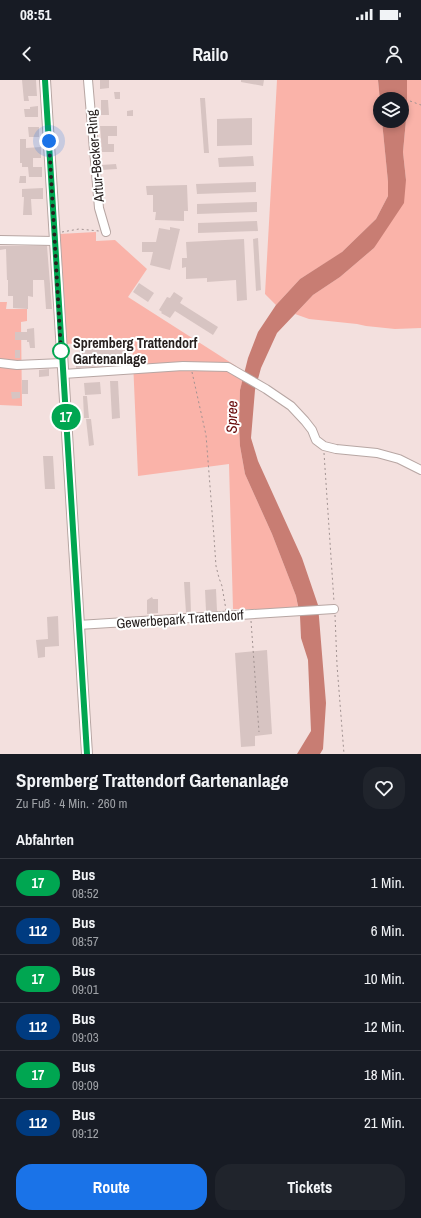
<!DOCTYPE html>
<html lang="de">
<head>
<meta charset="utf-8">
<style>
  body { margin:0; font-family:"Archivo Narrow",sans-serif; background:#20242c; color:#f1f3f6; height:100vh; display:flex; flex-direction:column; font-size:15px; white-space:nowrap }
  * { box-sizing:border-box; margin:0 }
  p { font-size:13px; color:#9ea1a6 }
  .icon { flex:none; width:22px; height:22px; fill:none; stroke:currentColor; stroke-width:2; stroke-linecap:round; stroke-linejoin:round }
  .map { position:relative; height:674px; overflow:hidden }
  .sheet { display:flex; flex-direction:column; background:#171b24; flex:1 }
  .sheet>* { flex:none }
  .badge { padding:0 8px; border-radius:13px; font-size:14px; line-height:26px }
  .buttons { position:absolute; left:373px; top:12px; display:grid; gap:8px }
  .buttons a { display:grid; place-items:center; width:36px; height:36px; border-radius:50%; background:#171b24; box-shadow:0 2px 6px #0003; font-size:20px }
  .you { position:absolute; width:20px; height:20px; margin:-10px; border:3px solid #fff; border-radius:50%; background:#1a73e8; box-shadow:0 0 0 6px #1a73e833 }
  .map>.badge { position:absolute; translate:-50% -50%; box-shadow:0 0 0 2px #fff }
  h2 { padding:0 16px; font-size:15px; line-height:36px }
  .round { display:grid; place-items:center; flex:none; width:42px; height:42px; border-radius:16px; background:#20242c }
  .summary { display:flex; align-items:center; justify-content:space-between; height:68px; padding:0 16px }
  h1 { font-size:19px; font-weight:700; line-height:30px }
  .action { display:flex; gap:8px; margin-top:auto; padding:8px 16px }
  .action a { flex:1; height:46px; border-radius:16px; background:#1a73e8; color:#fff; font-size:16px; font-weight:700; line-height:46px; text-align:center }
  .action a+a { background:#20242c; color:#f1f3f6 }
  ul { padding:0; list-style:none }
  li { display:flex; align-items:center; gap:12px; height:48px; padding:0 16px; border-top:1px solid #363941 }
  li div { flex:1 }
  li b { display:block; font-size:15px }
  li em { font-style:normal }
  li .badge { min-width:44px; font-weight:700; text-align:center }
  .status { display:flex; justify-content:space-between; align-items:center; height:28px; padding:0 20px; background:#171b24; direction:ltr }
  .status svg { height:11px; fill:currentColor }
  header { display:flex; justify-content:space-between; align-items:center; height:52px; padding:0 16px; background:#171b24; font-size:18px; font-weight:700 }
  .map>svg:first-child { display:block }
</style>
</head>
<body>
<div class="status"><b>08:51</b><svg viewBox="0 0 49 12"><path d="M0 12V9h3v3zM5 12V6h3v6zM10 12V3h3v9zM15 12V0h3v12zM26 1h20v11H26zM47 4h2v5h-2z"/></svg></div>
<header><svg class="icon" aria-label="back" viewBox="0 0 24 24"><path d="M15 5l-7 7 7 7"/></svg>Railo<svg class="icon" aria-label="person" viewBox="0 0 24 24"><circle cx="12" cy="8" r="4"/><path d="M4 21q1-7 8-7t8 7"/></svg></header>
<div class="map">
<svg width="421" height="674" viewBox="0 0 421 674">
  <rect width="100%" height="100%" fill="#f3e0de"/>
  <g fill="#fab3a9">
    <path d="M277,0H378L380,21V41H382L388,102V116L376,139L341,173L300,199L276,225L265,214Z"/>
    <path d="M407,0H421V248L395,249L366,246L357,244L309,239L295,234L313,215L340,197L374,168L406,100L403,72L407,29Z"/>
    <path d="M96,152V161L115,160L147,189L128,217L236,286L235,294L243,299L240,310L239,346L240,366L245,394L272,454L296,516L298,527L282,529H233L229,384L138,396L132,258L67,264L59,154Z"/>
    <path d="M0,222H7L6,229H27V241L21,242L22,326L0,325Z"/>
  </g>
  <path fill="#c87d73" d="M378,0H407V29L403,72L406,100L404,123L374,168L340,197L313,215L277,253L261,288L255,310L251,358L258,381L302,478L318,525L326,623L323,669L320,674H297L311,651L308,580L301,558L300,536L296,516L272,454L245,394L240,366L239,346L240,310L248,278L258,252L276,225L300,199L342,172L376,139L388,116V102L382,41H402V19H380V21Z"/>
  <g fill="#d7c4c2">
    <path d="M22,0H36L37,16H28L29,21H24Z"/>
    <path d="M100,0H109V8L100,9Z"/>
    <path d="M241,0H264L263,6L241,2Z"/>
    <path d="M114,12H120V19H115Z"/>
    <path d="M200,18H205L209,73H204Z"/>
    <path d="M101,20H108L109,35H101Z"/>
    <path d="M38,26V37H25L24,29H30V27Z"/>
    <path d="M133,30V36H127V31Z"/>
    <path d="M252,38V65L217,66V39Z"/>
    <path d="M100,46H117V56H108V64H114V72H102Z"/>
    <path d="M28,47H39V57H29Z"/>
    <path d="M20,59H26V68L41,67V78H33V87H42V97H29L28,87H22V83H20Z"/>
    <path d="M253,76L254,86L219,87L218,78Z"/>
    <path d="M116,84L117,89L101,90V85Z"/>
    <path d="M20,96H26V103H19Z"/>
    <path d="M256,102V112L197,114L196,104Z"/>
    <path d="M187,105L188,131H184V141L155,140L156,132H153V115H147L146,106Z"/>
    <path d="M43,108V119H31L32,135H23L24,117H22V109Z"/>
    <path d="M257,122V132L197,134V124Z"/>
    <path d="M257,141L258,151L198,153V143Z"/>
    <path d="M170,147L180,149L170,190L150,185L153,172H142V162H156L159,148L170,150Z"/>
    <path d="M258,158L261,210L256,211L253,159Z"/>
    <path d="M244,159L247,220L237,221L236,200L207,202V198L186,199V187L182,188V178H187L186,162Z"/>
    <path d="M0,166H47L52,229H46L44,200H33V217L28,216V229L13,228V216H8V200H7L6,169L0,170Z"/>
    <path d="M139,203L154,213L148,222L133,212Z"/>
    <path d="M174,212L183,218L180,223L218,247L213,255L175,231L170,238L161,233L162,232L159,230L167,217L170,218Z"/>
    <path d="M34,248L35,268H30L29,262H27V260H15V252H27V249Z"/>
    <path d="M127,266L128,284L76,288V278H79V270Z"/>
    <rect x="15" y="270" width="5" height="8"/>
    <path d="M49,289V296L39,297V290Z"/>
    <rect x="22" y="300" width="6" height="14"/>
    <path d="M110,301H118L120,338L112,339Z"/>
    <path d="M100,302L101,314L85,315L84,303Z"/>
    <path d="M11,312H20V318L12,319Z"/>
    <path d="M83,316H87L89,338H84Z"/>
    <path d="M86,339H91L94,365L89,366Z"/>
    <path d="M43,376H53L55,409H45Z"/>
    <path d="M184,502H190L191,532L186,533Z"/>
    <path d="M216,509L217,531H206L205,510Z"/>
    <path d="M152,517L153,519H158V533L147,534V520Z"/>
    <path d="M58,536L59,566L45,567V577L38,578L36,560L48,559L47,537Z"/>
    <path d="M267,570L272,654L255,656V666L241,667L235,573Z"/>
  </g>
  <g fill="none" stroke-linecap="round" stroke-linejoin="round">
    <defs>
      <g id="minor">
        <path d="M88,0L99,128L106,152"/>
        <path d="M0,160L54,161"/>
        <path d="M0,283L17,285L62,283"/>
        <path d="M63,294L183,286L228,287L266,309L291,326L305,341L312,350L316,360L324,366L336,369L377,373L399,379L421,390"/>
        <path d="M78,545L334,529"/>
      </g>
      <path id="major" d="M45,0L87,674"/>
    </defs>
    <use href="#minor" stroke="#b7a6a3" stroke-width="10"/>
    <use href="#major" stroke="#b7a6a3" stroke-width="12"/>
    <g stroke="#a19291" stroke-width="1" stroke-dasharray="2 3" stroke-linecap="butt">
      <path d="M410,21L421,25"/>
      <path d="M62,152L79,149L99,151"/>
      <path d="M192,292L206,355L214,457L216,486L219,498L222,506L226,530"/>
      <path d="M324,373L334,522"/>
      <path d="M335,535L337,585L344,674"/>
      <path d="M251,541L259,652"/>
    </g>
    <use href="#minor" stroke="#fff" stroke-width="8"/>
    <use href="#major" stroke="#fff" stroke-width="10"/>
  </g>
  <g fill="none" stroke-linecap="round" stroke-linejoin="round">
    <defs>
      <path id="line" d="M45,0L87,674"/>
    </defs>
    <use href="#line" stroke="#fff" stroke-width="9"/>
    <use href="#line" stroke="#00a651" stroke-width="6"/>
    <path stroke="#27201f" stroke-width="4" stroke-dasharray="0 7.2" d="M49,61L61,271"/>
  </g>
  <circle fill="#fff" stroke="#00a651" stroke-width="2" cx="61" cy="271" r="8"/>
  <g text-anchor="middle" stroke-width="4" stroke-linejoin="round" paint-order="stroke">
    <g font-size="14" fill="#27201f" stroke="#fff">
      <text transform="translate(95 76) rotate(-95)" y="5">Artur-Becker-Ring</text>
      <text transform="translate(180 539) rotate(-4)" y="5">Gewerbepark Trattendorf</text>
    </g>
    <g font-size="14" font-weight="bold" fill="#27201f" stroke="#fff" text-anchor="start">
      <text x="73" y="268">Spremberg Trattendorf<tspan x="73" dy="16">Gartenanlage</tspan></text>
    </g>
    <g font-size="15" font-style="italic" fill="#690a0a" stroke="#fff">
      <text transform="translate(232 337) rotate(-89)" y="5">Spree</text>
    </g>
  </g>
</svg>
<div class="buttons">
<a><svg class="icon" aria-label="layers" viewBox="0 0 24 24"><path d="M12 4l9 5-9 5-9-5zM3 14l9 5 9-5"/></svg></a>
</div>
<div class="you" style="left:49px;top:61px"></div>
<b class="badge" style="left:66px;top:337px;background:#00a651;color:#fff">17</b>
</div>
<section class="sheet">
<div class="summary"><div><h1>Spremberg Trattendorf Gartenanlage</h1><p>Zu Fuß · 4 Min. · 260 m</p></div><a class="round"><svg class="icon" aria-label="heart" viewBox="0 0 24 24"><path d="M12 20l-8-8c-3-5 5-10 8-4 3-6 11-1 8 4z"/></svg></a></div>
<h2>Abfahrten</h2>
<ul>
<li><span class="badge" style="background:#00a651;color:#fff">17</span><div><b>Bus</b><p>08:52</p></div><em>1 Min.</em></li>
<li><span class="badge" style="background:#003b80;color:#fff">112</span><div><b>Bus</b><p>08:57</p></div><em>6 Min.</em></li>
<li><span class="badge" style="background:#00a651;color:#fff">17</span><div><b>Bus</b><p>09:01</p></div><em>10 Min.</em></li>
<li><span class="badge" style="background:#003b80;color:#fff">112</span><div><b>Bus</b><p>09:03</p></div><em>12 Min.</em></li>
<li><span class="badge" style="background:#00a651;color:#fff">17</span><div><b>Bus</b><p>09:09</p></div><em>18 Min.</em></li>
<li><span class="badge" style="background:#003b80;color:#fff">112</span><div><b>Bus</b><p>09:12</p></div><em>21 Min.</em></li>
</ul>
<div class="action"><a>Route</a><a>Tickets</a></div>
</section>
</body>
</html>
